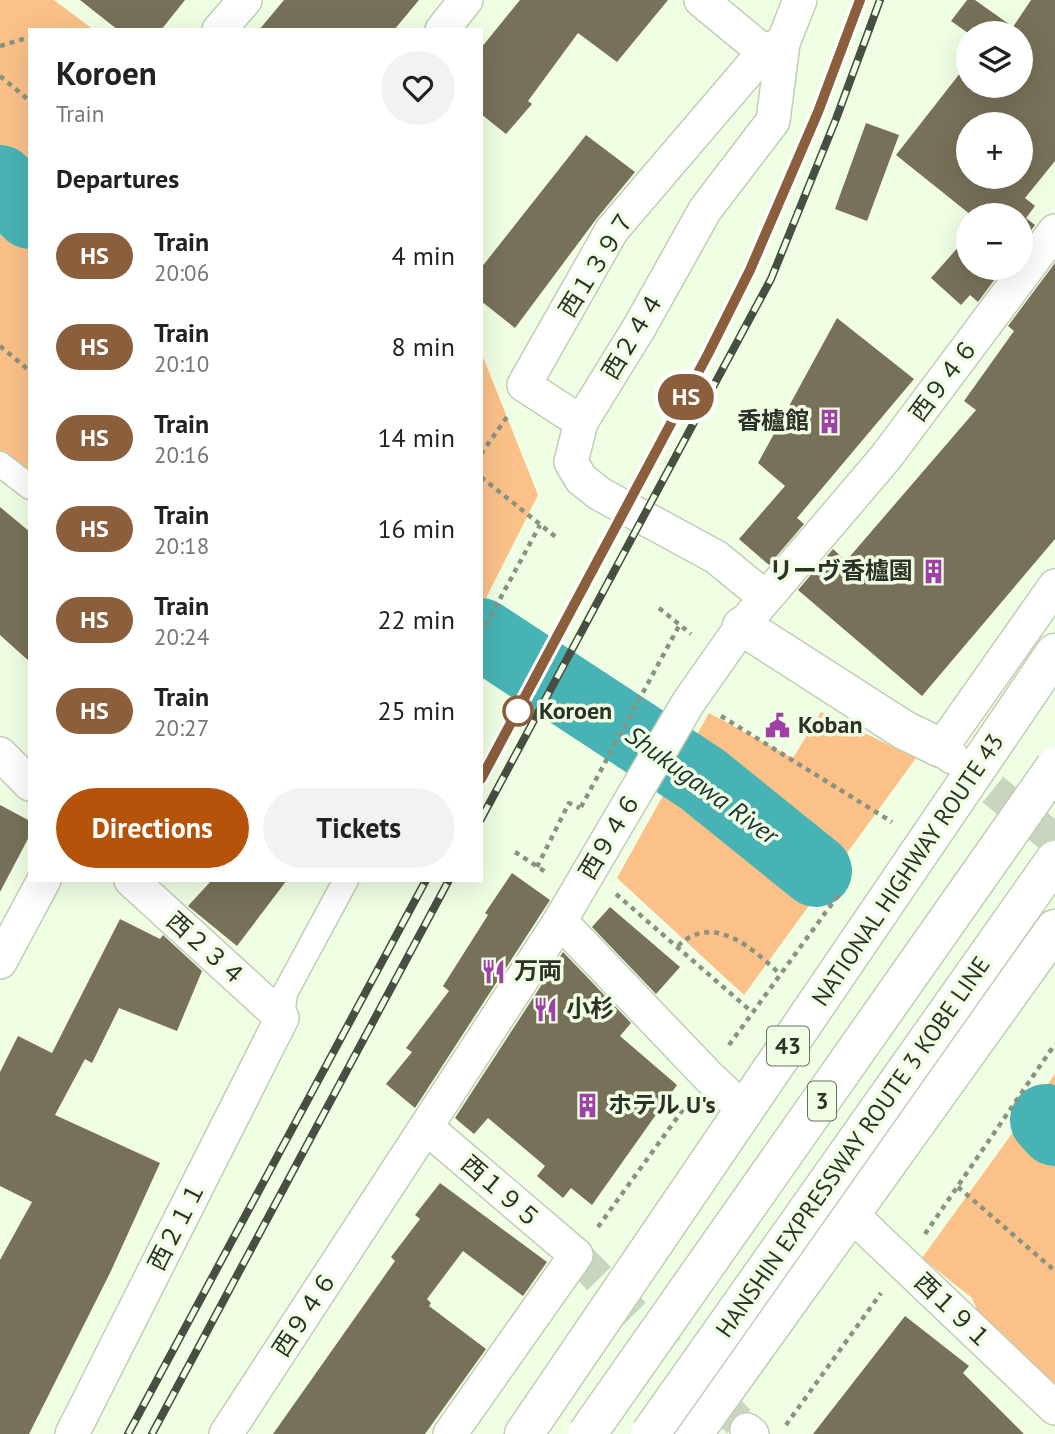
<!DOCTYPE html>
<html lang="en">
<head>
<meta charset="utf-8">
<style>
  body { margin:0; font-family:"PT Sans","Noto Sans JP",sans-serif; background:#f2f2f2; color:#222; height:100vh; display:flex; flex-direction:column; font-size:26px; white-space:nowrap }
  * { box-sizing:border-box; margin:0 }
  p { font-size:23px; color:#767676 }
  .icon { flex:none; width:38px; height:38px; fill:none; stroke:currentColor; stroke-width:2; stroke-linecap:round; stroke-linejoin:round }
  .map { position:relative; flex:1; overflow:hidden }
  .drawer { position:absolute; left:28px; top:28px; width:455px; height:854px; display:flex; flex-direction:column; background:#fff; border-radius:0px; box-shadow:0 7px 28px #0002 }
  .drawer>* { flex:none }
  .badge { padding:0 14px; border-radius:23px; font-size:24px; line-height:46px }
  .buttons { position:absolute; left:956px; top:21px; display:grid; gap:14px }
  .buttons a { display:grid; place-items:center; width:77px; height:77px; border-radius:50%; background:#fff; box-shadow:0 7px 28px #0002; font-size:35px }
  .map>.badge { position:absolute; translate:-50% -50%; box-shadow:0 0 0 4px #fff }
  h2 { padding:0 28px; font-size:26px; line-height:63px }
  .round { display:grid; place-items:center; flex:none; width:74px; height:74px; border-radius:37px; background:#f2f2f2 }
  .summary { display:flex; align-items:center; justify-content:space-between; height:119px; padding:0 28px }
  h1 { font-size:33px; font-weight:600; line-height:52px }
  .button { display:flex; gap:14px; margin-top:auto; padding:14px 28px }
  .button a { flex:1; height:80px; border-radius:42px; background:#b45309; color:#fff; font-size:28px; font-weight:600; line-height:80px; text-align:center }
  .button a+a { background:#f2f2f2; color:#222 }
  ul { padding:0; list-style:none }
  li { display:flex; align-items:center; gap:21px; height:91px; padding:0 28px }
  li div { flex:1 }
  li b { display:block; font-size:26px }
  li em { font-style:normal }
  li .badge { min-width:77px; font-weight:700; text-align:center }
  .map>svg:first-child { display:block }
</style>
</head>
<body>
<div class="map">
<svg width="1055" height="1434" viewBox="0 0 1055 1434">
  <rect width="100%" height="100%" fill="#f0fee4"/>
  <g fill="#fcc189">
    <path d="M0,0H54L94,30H30V475L0,452Z"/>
    <path d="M481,352L538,495L481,608Z"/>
    <path d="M821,712L916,758L744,995L617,878L709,713L793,758Z"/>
    <path d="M1055,1074V1398L988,1335L972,1298L922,1258Z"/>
  </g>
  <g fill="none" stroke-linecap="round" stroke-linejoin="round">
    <g stroke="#48b3b5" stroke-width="72">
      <path d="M0,181L30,213"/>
      <path d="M481,634L702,779L816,871"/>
      <path d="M1046,1120L1055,1130"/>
    </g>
  </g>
  <g fill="#777159" fill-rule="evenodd">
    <path d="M80,0H185L161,30H118Z"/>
    <path d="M284,0H419L394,30H259Z"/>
    <path d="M520,0H668L617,62L578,33L528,101L532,104L506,134L481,114V48Z"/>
    <path d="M967,0H975L1013,27L1031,0H1055V161L1025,198L1035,206L1026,218L1035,225L1020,245V215H971L896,155L968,63V86H1020V33H968L951,21ZM968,124H1020V177H968Z"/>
    <path d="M866,123L899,135L867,221L835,209Z"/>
    <path d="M586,135L635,172L597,218L515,328L481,301V268Z"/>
    <path d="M968,236V268H1003L978,302L970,295L961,305L931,278Z"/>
    <path d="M1055,263V539L922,696L798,590L833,549L846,561L976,410L964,401L1014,331L1008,326Z"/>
    <path d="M837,318L914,379L797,518L804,524L769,565L739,539L785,486L758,463Z"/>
    <path d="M0,507L30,532V662L0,635Z"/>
    <path d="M0,805L30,821V835L0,892Z"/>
    <path d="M512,873L550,900L415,1108L386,1084L412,1052L406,1048L449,991L443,986L488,915L485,913Z"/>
    <path d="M212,880H287L237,946L188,906Z"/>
    <path d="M610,907L680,967L656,994L592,927Z"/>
    <path d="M120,919L160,939L163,935L202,971L177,1031L119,1008L92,1063L85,1059L55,1115L160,1163L110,1273L29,1434H0V1260L32,1202L0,1186V1072L18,1036L52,1053Z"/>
    <path d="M563,952L631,1023L620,1036L677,1085L592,1205L571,1188L563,1198L537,1176L545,1166L488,1118L474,1134L455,1118Z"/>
    <path d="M440,1183L547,1262L523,1296L463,1251L427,1299L431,1303L429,1306L486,1349L425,1434H273L395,1261L391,1257L420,1219L415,1215Z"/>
    <path d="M905,1316L969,1366L963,1373L1024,1434H813Z"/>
  </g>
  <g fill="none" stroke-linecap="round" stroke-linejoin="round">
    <g stroke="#c9d5be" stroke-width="33" stroke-dasharray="33 17" stroke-linecap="butt">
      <path d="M954,758L1055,840"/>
      <path d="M576,1255L747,1430"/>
    </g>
    <defs>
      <g id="pedestrian">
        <path d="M0,464L30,487"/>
        <path d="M282,1018L285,993L346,880"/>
      </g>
      <g id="minor">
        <path d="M701,0L764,52"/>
        <path d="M219,30L245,0"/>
        <path d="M442,30L466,0"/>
        <path d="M581,422L524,385L612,230L764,52L783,43"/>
        <path d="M765,597L716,557L600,494L581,479L571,462L581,422L639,328L705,210L773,121L783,43L800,0"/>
        <path d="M0,754L30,784"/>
        <path d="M952,757L941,748L1055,586"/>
        <path d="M560,921L707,1075L744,1110"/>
        <path d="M0,962L44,880"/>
        <path d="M427,1128L576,1255L450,1434"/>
        <path d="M851,1214L1055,1408"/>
        <path d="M747,1430L752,1434"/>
        <path d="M72,1434L282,1018L131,880"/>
        <path d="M226,1434L560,921L688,703L742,626L886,457L1055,231"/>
      </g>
      <path id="tertiary" d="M742,626L904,730L941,748"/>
      <g id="trunk">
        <path d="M524,1434L1055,653"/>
        <path d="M693,1434L1055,929"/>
      </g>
    </defs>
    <use href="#pedestrian" stroke="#c1ceb5" stroke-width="27"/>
    <use href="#minor" stroke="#c1ceb5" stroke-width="36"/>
    <use href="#tertiary" stroke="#c1ceb5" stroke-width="41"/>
    <use href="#trunk" stroke="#c1ceb5" stroke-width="41"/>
    <g stroke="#8a9381" stroke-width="4.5" stroke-dasharray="5 5" stroke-linecap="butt">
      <path d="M0,46L30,37"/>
      <path d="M0,76L30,101"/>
      <path d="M0,346L30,371"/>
      <path d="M481,454L507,417"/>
      <path d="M481,477L557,538"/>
      <path d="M659,608L691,634"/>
      <path d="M481,634L540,525"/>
      <path d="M721,716L892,822"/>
      <path d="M581,807L680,624"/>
      <path d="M515,852L547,873"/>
      <path d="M537,867L569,803L580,808"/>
      <path d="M616,894L752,1012"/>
      <path d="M678,946C713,912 752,948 780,974"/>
      <path d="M729,1045L839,894"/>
      <path d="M958,1187L1055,1271"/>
      <path d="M598,1227L687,1104"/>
      <path d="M925,1234L1055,1044"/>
      <path d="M786,1425L881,1293"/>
    </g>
    <use href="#pedestrian" stroke="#fff" stroke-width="24"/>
    <use href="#minor" stroke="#fff" stroke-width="33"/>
    <use href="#tertiary" stroke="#fff" stroke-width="38"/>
    <use href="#trunk" stroke="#fff" stroke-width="38"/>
    <defs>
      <g id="rail">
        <path d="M481,779L708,354L750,270L818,112L860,0"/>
        <path d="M481,819L771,279L836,119L880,0"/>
        <path d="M128,1434L426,880"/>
        <path d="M152,1434L449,880"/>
      </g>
    </defs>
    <use href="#rail" stroke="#484e42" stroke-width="8"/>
    <use href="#rail" stroke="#f0fee4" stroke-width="5" stroke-dasharray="16" stroke-linecap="butt"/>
    <defs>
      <g id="motorway-bridge">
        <path d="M587,1434L1055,767"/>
        <path d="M650,1434L1055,860"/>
      </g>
    </defs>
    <use href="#motorway-bridge" stroke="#c1ceb5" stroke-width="41" stroke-linecap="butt"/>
    <use href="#motorway-bridge" stroke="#fff" stroke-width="38"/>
  </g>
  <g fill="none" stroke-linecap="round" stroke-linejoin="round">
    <defs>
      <path id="line" d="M481,779L708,354L750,270L818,112L860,0"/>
    </defs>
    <use href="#line" stroke="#fff" stroke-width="16"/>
    <use href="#line" stroke="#8b5e3c" stroke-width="10"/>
  </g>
  <defs>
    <symbol id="building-bare" viewBox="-9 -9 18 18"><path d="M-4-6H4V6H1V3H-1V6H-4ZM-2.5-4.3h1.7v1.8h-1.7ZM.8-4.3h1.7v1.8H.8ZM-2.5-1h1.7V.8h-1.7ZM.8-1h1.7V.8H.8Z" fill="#9f3fa7" stroke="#f0fee4" stroke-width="2.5" paint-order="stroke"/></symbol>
    <symbol id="civic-bare" viewBox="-9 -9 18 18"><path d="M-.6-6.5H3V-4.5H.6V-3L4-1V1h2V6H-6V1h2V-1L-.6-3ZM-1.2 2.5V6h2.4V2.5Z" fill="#9f3fa7" stroke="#f0fee4" stroke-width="2.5" paint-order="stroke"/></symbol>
    <symbol id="restaurant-bare" viewBox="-9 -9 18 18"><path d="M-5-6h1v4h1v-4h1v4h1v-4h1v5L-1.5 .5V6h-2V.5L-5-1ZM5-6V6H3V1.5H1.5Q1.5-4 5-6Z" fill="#9f3fa7" stroke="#f0fee4" stroke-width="2.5" paint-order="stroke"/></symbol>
  </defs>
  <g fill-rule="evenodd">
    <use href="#building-bare" x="812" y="404" width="35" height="35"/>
    <use href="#building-bare" x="916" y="554" width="35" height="35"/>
    <use href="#civic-bare" x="760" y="708" width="35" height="35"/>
    <use href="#restaurant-bare" x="476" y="954" width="35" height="35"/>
    <use href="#restaurant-bare" x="528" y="992" width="35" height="35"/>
    <use href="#building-bare" x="570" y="1088" width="35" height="35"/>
  </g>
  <circle fill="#fff" stroke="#8b5e3c" stroke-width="3.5" cx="518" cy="711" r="14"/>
  <g text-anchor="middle" stroke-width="7" stroke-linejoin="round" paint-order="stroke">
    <g fill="#f0fee4" stroke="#686f60" stroke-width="2">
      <rect x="767" y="1026.5" width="42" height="39" rx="5"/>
      <rect x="808" y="1081.5" width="28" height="39" rx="5"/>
    </g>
    <g font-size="23" font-weight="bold" fill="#2d3228">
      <text x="788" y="1054">43</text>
      <text x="822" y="1109">3</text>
    </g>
    <g font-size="24" fill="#2d3228" stroke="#f0fee4">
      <text transform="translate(597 264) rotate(-58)" y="8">西１３９７</text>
      <text transform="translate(633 336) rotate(-59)" y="8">西２４４</text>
      <text transform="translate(944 380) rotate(-53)" y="8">西９４６</text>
      <text transform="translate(610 836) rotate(-59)" y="8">西９４６</text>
      <text transform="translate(908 870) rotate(-56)" y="8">NATIONAL HIGHWAY ROUTE 43</text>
      <text transform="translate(206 949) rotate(42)" y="8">西２３４</text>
      <text transform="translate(853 1147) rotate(-55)" y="8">HANSHIN EXPRESSWAY ROUTE 3 KOBE LINE</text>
      <text transform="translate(501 1192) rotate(41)" y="8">西１９５</text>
      <text transform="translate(177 1226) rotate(-63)" y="8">西２１１</text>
      <text transform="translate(953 1311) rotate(44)" y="8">西１９１</text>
      <text transform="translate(305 1314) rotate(-57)" y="8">西９４６</text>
    </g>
    <g font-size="24" font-weight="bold" fill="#2d3228" stroke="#f0fee4" text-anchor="start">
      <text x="809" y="429" text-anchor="end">香櫨館</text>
      <text x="913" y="579" text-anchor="end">リーヴ香櫨園</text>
      <text x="798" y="733">Koban</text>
      <text x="514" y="979">万両</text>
      <text x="566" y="1017">小杉</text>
      <text x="608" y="1113">ホテル U's</text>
    </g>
    <g font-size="24" font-weight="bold" fill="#2d3228" stroke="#f0fee4" text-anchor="start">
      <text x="539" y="719">Koroen</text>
    </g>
    <g font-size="26" font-style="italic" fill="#1b3434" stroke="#f0fee4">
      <text transform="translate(702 785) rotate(36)" y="9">Shukugawa River</text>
    </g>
  </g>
</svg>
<div class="buttons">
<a><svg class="icon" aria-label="layers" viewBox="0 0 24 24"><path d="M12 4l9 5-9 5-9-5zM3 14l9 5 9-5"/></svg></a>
<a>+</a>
<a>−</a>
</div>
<b class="badge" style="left:686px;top:397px;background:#8b5e3c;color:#fff">HS</b>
<section class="drawer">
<div class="summary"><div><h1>Koroen</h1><p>Train</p></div><a class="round"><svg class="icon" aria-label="heart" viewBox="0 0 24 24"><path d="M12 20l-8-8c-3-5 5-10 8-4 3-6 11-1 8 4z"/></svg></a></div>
<h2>Departures</h2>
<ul>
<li><span class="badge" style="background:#8b5e3c;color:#fff">HS</span><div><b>Train</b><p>20:06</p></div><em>4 min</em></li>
<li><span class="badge" style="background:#8b5e3c;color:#fff">HS</span><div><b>Train</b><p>20:10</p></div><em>8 min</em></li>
<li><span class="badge" style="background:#8b5e3c;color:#fff">HS</span><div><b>Train</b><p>20:16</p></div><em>14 min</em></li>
<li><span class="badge" style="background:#8b5e3c;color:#fff">HS</span><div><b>Train</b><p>20:18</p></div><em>16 min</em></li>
<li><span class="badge" style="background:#8b5e3c;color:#fff">HS</span><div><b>Train</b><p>20:24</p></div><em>22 min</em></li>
<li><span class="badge" style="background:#8b5e3c;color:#fff">HS</span><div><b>Train</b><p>20:27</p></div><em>25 min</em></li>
</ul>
<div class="button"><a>Directions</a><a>Tickets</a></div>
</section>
</div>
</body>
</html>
